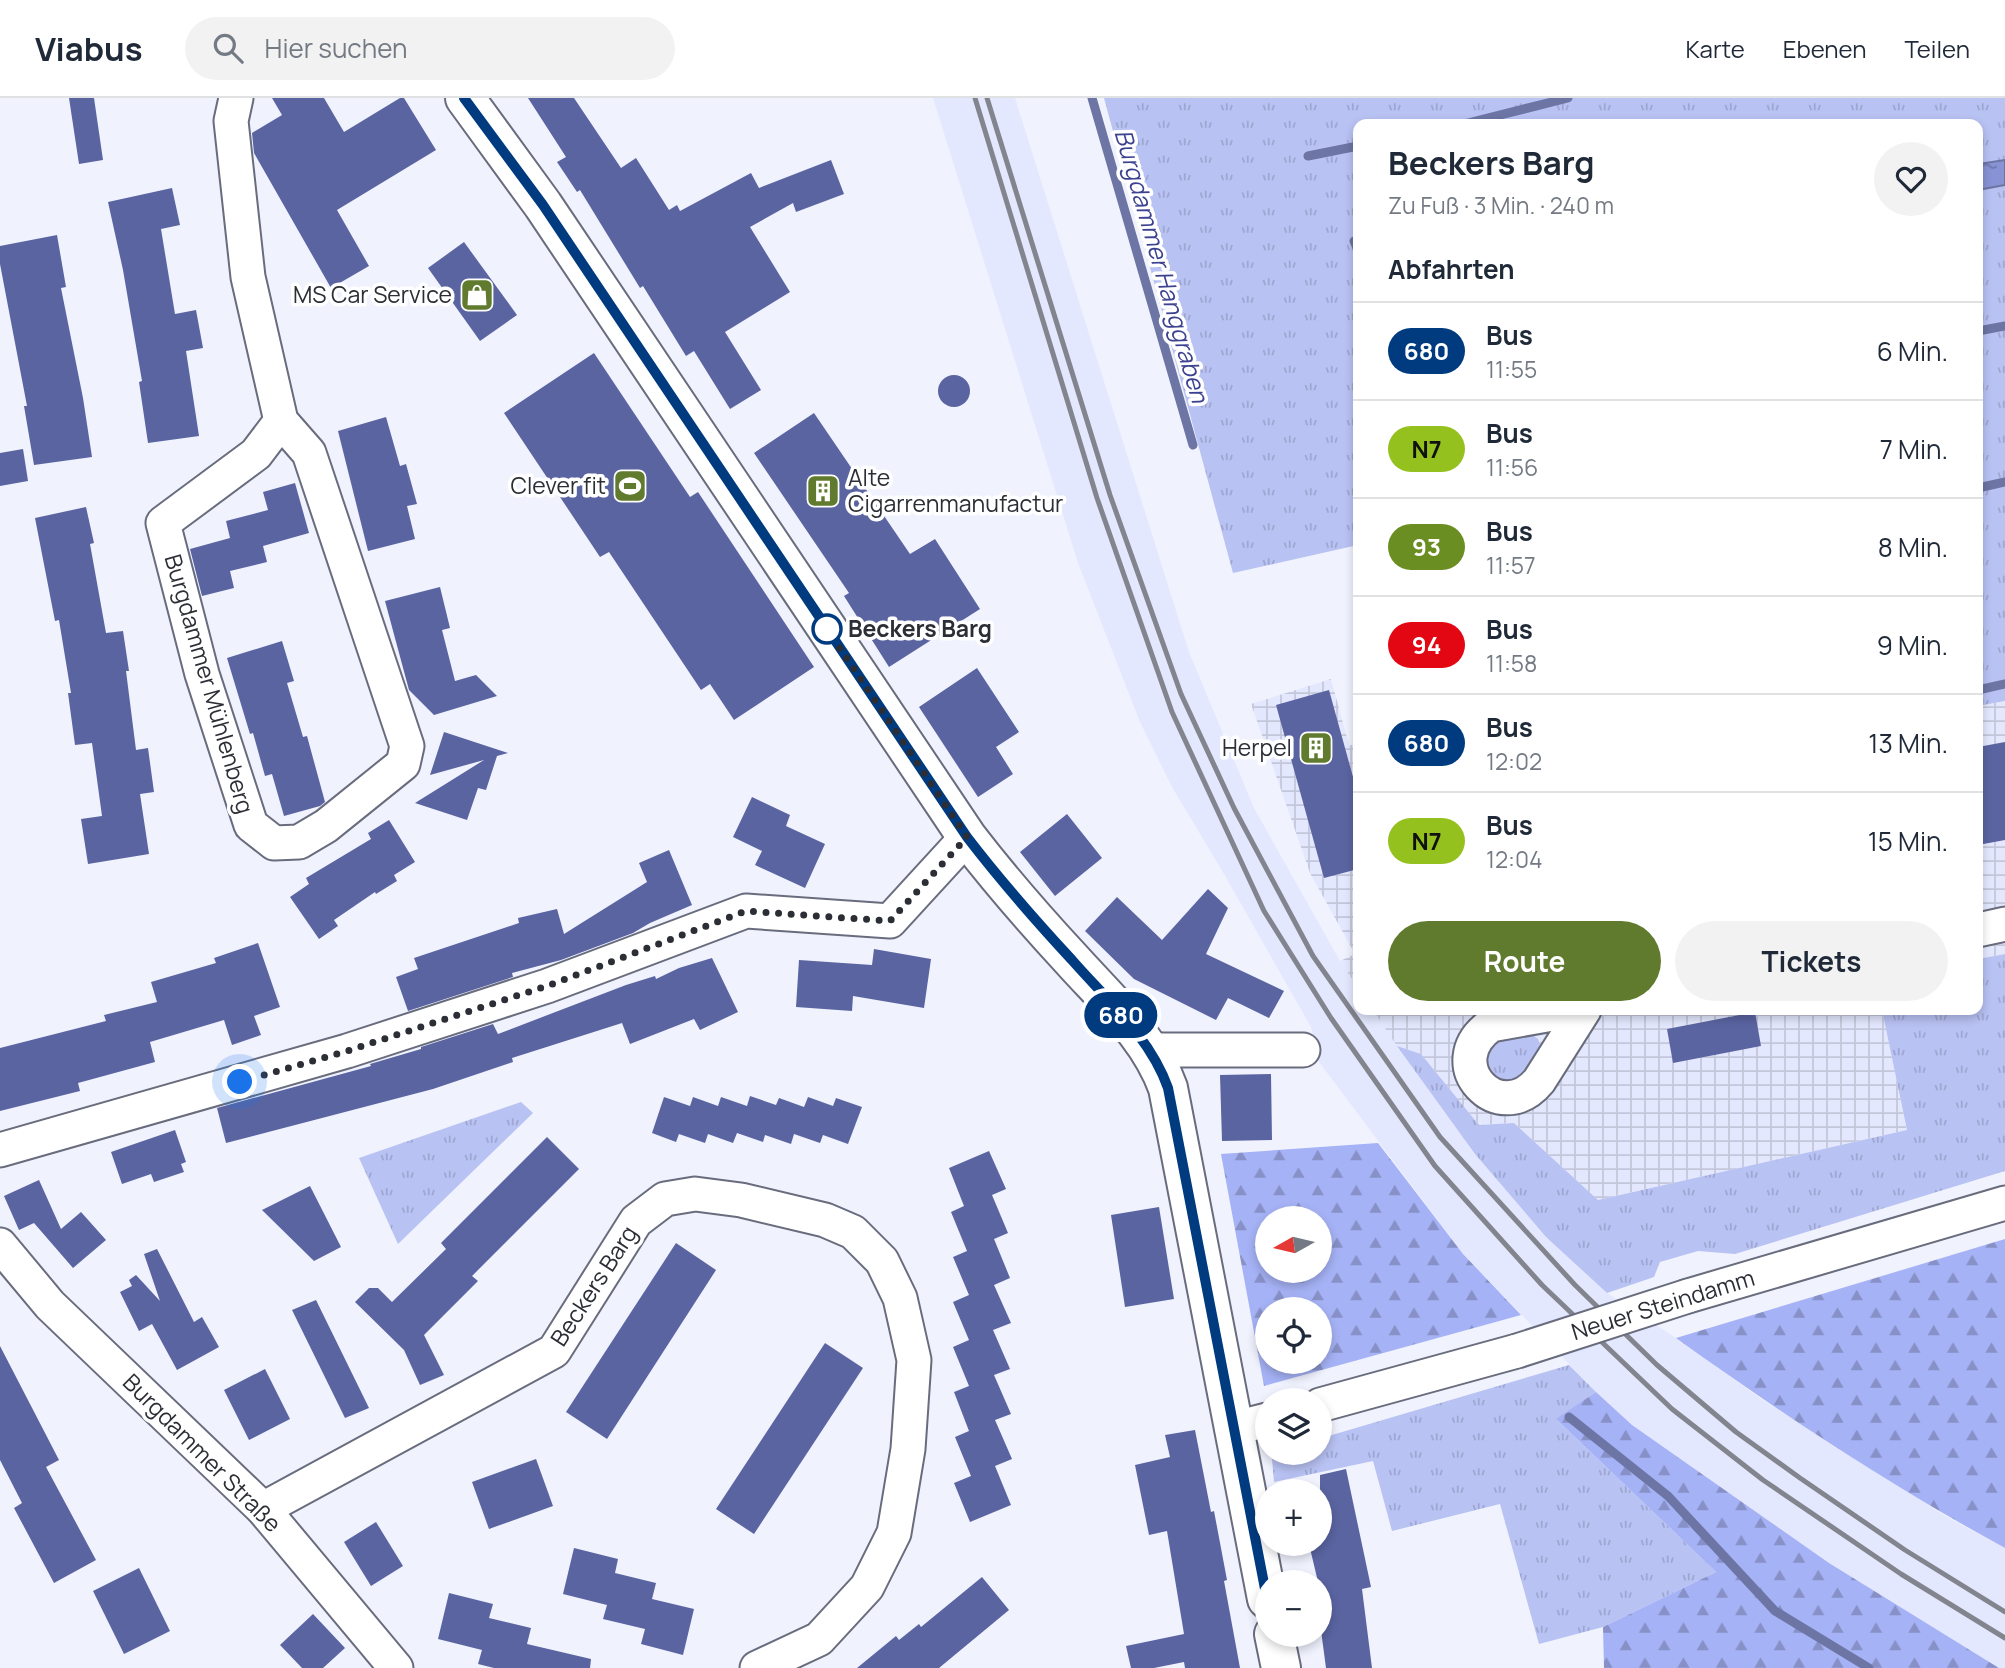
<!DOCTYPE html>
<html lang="de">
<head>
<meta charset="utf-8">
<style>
  body { margin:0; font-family:Manrope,sans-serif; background:#f2f2f3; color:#1f2937; height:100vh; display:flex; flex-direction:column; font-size:26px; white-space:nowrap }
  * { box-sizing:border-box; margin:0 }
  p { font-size:23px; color:#747a83 }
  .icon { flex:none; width:38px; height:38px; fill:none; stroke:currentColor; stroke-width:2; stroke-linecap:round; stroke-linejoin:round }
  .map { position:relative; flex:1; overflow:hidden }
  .sheet { position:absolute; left:1353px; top:21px; width:630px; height:896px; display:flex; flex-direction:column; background:#fff; border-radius:14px; box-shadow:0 4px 10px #0003 }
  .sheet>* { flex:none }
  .badge { padding:0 14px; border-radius:23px; font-size:24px; line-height:46px }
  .needle { width:46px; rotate:262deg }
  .tools { position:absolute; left:1255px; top:1108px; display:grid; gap:14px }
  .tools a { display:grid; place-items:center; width:77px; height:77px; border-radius:50%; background:#fff; box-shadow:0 4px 10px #0003; font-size:35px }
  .you { position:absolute; width:35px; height:35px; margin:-18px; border:5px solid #fff; border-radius:50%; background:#1a73e8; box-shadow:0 0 0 10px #1a73e833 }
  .map>.badge { position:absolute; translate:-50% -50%; box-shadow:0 0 0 4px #fff }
  h2 { padding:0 35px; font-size:26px; line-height:63px }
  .round { display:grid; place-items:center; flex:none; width:74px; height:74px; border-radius:37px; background:#f2f2f3 }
  .overview { display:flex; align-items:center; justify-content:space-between; height:119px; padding:0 35px }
  h1 { font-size:33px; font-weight:700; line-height:52px }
  .cta { display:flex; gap:14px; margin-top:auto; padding:14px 35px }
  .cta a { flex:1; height:80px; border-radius:42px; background:#607a2e; color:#fff; font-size:28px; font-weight:700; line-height:80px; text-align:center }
  .cta a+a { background:#f2f2f3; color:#1f2937 }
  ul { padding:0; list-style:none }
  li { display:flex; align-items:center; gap:21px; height:98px; padding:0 35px; border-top:2px solid #e0e1e3 }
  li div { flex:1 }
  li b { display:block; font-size:26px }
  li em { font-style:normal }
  li .badge { min-width:77px; font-weight:700; text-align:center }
  header { display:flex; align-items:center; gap:42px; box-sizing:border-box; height:98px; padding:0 35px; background:#fff; border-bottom:2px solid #e0e1e3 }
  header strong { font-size:33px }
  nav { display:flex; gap:38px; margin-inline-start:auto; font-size:24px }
  .search { width:490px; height:63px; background:#f2f2f3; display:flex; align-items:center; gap:18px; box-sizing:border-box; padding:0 24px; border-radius:38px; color:#747a83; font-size:26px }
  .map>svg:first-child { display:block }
</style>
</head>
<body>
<header>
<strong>Viabus</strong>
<div class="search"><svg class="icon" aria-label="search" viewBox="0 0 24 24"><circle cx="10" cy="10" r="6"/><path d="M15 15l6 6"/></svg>Hier suchen</div>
<nav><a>Karte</a><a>Ebenen</a><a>Teilen</a></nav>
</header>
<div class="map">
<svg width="2005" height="1570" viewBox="0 0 2005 1570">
  <defs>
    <pattern id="industrial-grid" width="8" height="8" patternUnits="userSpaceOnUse" patternTransform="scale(1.75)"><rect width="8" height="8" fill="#e4e8fe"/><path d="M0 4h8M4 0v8" fill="none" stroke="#c4c7da"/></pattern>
    <pattern id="grass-tufts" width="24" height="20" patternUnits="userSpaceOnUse" patternTransform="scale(1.75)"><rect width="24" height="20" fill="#b8c2f3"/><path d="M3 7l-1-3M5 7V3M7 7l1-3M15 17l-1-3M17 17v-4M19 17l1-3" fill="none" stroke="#9ea7d1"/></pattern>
    <pattern id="forest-firs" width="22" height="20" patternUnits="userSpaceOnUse" patternTransform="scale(1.75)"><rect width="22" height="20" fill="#a5b2f5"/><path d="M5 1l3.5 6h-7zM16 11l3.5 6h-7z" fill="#8791c7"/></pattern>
    <pattern id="water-ripples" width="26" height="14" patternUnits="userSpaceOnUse" patternTransform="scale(1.75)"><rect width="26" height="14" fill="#8793d4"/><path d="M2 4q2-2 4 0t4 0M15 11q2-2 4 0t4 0" fill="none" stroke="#6f78ad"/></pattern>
  </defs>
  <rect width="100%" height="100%" fill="#f0f2fe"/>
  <path fill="#e4e8fe" d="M933,0H1015L1189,554L1254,710L1340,863L1358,890V912H1373L1475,1056L1546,1139L1607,1195L1676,1240L1764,1303L1947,1419L2005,1450V1570H1999L1829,1465L1632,1327L1596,1294L1463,1156L1319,964L1311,929L1224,776L1172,689L1140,624L1078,465Z"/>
  <g fill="url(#industrial-grid)">
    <path d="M1331,581L1349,647H1358V890L1340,863L1355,856L1310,775L1251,606Z"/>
    <path d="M2005,603V856L1978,861V608Z"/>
    <path d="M1373,912H1882L1907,1032L1598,1102L1514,1025L1479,1027L1421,956L1397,948Z"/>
  </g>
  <g fill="url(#grass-tufts)">
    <path d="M1104,0H2005V603L1978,608V26H1358V447L1233,475Z"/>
    <path d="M2005,856V1073L1735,1156L1698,1153L1660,1164L1654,1179L1607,1195L1546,1139L1475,1056L1397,948L1421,956L1479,1027L1514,1025L1598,1102L1907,1032L1882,912H1978V861Z"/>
    <path d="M1531,936L1538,941L1541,950L1538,957L1518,982L1501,985L1486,974L1485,956L1496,942Z"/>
    <path d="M521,1004L533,1015L398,1146L359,1060Z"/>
    <path d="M1569,1267L1596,1294L1557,1322L1716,1474L1603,1529L1539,1546L1500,1406L1392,1433L1373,1363L1274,1384L1272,1361L1289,1355L1320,1354V1342L1332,1337Z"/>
  </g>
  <g fill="url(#forest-firs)" fill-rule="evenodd">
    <path d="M1378,1045L1463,1156L1521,1217L1264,1288L1221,1056ZM1267,1120H1320V1172H1267ZM1267,1211H1320V1264H1267Z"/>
    <path d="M2005,1141V1450C1891,1388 1782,1316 1676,1240Z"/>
    <path d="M1596,1294L1632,1327L1829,1465L1999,1570H1604L1603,1529L1716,1474L1556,1321Z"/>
  </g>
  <path fill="url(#water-ripples)" stroke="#6c75a4" stroke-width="2" d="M2005,62V87L1978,92V66Z"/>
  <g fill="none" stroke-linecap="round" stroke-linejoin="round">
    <g stroke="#6c75a4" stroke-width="9">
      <path d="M1092,0L1193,347"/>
      <path d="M1464,26L1568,0"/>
      <path d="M1308,58L1358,48"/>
      <path d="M1354,143L1358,152"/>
      <path d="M1978,233L2005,228"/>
      <path d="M1978,390L2005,384"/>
      <path d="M1978,592L2005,586"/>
      <path d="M1569,1319L1668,1398L1775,1513L1869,1570"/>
    </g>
  </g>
  <g fill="#5a64a1">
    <path d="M69,0H94L103,62L79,66Z"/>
    <path d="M272,0H324L344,34L400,0H404L436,52L337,112L369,168L331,190L254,55L252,35L282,17Z"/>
    <path d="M528,0H574L621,70L636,60L669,112L677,107L680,113L751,75L759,90L831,62L844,96L796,114L793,105L750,129L790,194L725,234L761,292L730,311L694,253L686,258L643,188L640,190L580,92L577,94L557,64L566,59Z"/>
    <path d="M172,90L180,127L161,131L175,216L196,212L203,250L186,253L199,338L148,345L139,284L142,283L123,172L108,104Z"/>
    <path d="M57,137L66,189L61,190L83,300L92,359L34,367L24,308H27L0,166V148Z"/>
    <path d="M464,144L517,217L480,243L428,170Z"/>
    <path d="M594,255L690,399L698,394L814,569L734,622L710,586L701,592L609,454L600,459L504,315Z"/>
    <circle cx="954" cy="293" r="16"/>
    <path d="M814,315L910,456L935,441L980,511L889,569L844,498L849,495L754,355Z"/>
    <path d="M386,319L400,368L406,366L417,406L407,408L415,441L368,453L338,333Z"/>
    <path d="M23,351L28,383L0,388V355Z"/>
    <path d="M295,385L309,435L263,448L267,464L230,473L234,490L202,498L190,451L230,440L226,423L268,412L263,394Z"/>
    <path d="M86,409L94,445L90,446L106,535L123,533L129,573H126L136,652L148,650L154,694L140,696L149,756L88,766L81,721L102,718L92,645L75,647L68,595H71L59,522L55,523L35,420Z"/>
    <path d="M440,489L450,530L442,532L455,583L476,577L497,598L434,617L409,592L385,503Z"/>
    <path d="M282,543L294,583L287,585L303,639L307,638L325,704L320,708L284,718L272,676L265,678L253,635L250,636L227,560Z"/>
    <path d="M977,570L1019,634L996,649L1013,676L978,699L919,609Z"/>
    <path d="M1329,592L1358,697V771L1324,780L1276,607Z"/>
    <path d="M444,634L508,655L497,658L486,692L478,690L467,722L415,705L484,662L430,677Z"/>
    <path d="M2005,644V742L1978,747V649Z"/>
    <path d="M752,699L790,717L786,728L825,746L805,790L755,767L762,753L733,739Z"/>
    <path d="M1067,716L1102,760L1055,798L1020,754Z"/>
    <path d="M389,722L415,764L394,777L397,783L376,796L375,794L334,822L338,828L319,841L290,799L309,786L306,780L371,741L368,735Z"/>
    <path d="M669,752L692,807L650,825L633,835L561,862L512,875L513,879L408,913L396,879L418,871L414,860L519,825L518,820L557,811L564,836L647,784L639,765Z"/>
    <path d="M1208,791L1228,810L1206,856L1284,893L1269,920L1228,900L1216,922L1134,881L1085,833L1117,799L1162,842Z"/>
    <path d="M258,845L280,909L254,918L261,937L232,947L224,922L150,944L155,964L78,985L80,993L0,1013V950L106,923L104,917L157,904L151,884L216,865L214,860Z"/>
    <path d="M874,851L931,861L924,910L853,898L852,913L796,909L799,862L872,867Z"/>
    <path d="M712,860L738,914L700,932L694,921L630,946L622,925L512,960L513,964L433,991L226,1045L217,1010L371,968L370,966L421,951V949L493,926L498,936L626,887L655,878L656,881L679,870Z"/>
    <path d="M1755,914L1761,948L1673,965L1667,931Z"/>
    <path d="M1271,976L1272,1042L1222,1043L1220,977Z"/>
    <path d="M750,998L776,1007L779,1000L804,1009L808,999L833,1008L836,1000L862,1009L848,1046L823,1037L820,1045L794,1036L791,1046L765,1037L763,1044L737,1035L733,1045L708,1036L705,1045L679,1036L676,1044L652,1035L664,999L690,1008L693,999L718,1008L721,999L747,1008Z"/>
    <path d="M175,1032L186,1064L181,1066L184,1074L154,1084L151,1076L122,1086L111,1054Z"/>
    <path d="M547,1039L579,1071L472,1178L478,1183L424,1237L444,1277L420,1287L404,1252L355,1204L369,1190H378L392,1204L446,1151L441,1145Z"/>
    <path d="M989,1053L1006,1091L992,1097L1008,1135L994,1141L1010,1180L994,1187L1011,1225L993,1232L1010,1271L994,1277L1011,1316L995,1322L1012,1361L995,1368L1011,1407L970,1424L954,1385L971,1378L955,1339L969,1333L954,1294L969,1288L953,1249L969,1242L953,1204L969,1197L953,1159L967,1153L951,1114L964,1108L949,1070Z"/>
    <path d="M39,1082L61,1131L81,1114L106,1142L73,1170L34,1125L19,1132L4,1098Z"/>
    <path d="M310,1088L341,1149L314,1163L262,1112Z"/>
    <path d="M1159,1109L1174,1201L1125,1209L1111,1117Z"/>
    <path d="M676,1145L716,1172L607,1341L566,1314Z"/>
    <path d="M157,1151L194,1224L202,1219L219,1249L177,1272L152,1226L139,1233L120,1194L132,1188L129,1182L136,1177L160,1203L144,1156Z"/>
    <path d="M316,1202L369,1310L345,1320L292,1212Z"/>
    <path d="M825,1245L863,1270L754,1436L716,1411Z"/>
    <path d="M0,1248L59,1362L46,1369L96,1462L54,1485L14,1410L22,1405L0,1362Z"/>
    <path d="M265,1271L290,1321L249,1342L224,1292Z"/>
    <path d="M1195,1332L1211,1414L1214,1413L1227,1482L1224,1483L1240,1570H1185L1184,1564L1154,1570H1131L1126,1548L1184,1536L1167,1433L1149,1437L1135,1367L1170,1359L1165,1337Z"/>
    <path d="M536,1361L553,1408L489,1431L472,1384Z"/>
    <path d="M1346,1371L1371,1489L1362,1491L1372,1570H1326L1320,1525L1326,1523L1320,1484H1318L1309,1446H1320V1377Z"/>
    <path d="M376,1424L403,1468L371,1488L344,1444Z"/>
    <path d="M574,1450L618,1461L615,1475L656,1485L652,1501L694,1511L683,1557L641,1546L645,1531L603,1521L607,1507L563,1496Z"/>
    <path d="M139,1470L170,1533L124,1556L93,1493Z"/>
    <path d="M982,1479L1009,1512L939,1570H857L896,1538L899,1542L919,1526L921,1529Z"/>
    <path d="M449,1495L493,1506L489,1520L531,1530L527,1546L591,1561L590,1570H494L478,1566L482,1552L438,1541Z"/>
    <path d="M313,1516L345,1550L323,1570H302L280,1547Z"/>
  </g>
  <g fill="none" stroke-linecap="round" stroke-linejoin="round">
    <defs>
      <g id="street">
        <path d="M236,0L231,23L248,179L281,323L309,355L407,648L403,666L326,728L299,744L274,745L251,727L202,576L163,425L256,356L281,323"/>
        <path d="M1978,832L2005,826"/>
        <path d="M1575,912L1491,927C1437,965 1499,1031 1539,983L1584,912"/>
        <path d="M1150,952H1303"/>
        <path d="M0,1052L347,953L547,888L746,813L890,823L967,739"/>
        <path d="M0,1147L50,1207L263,1411L396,1570"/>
        <path d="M1688,1198L2005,1105"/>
        <path d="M1320,1307L1517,1253"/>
        <path d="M1232,1331L1267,1322"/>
        <path d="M263,1411L554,1253L636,1123L665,1101L695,1096L741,1102L825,1122L853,1134L882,1163L900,1200L914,1262L908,1351L894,1435L867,1489L819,1541L757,1570"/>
      </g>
      <g id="secondary">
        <path d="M465,0L543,107L967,739C1000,782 1035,822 1072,862C1108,902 1150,939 1168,990L1267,1501"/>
        <path d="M1274,1536L1281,1570"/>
      </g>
    </defs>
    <use href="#street" stroke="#686c7d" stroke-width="37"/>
    <use href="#secondary" stroke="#686c7d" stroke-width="42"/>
    <use href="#street" stroke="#fff" stroke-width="33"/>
    <use href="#secondary" stroke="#fff" stroke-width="38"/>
    <g stroke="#83858e" stroke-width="5">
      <path d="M975,0L1097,400L1172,614L1264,813L1331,920L1435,1068L1542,1187L1672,1311L1763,1382L1901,1476L2005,1540"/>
      <path d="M987,0L1110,397L1181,596L1234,710L1313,858L1440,1039L1575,1187L1657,1267L1736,1334L1800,1380L1905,1452L2005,1514"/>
    </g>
    <defs>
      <path id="street-bridge" d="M1517,1253L1688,1198"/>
    </defs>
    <use href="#street-bridge" stroke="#686c7d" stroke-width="37" stroke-linecap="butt"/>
    <use href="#street-bridge" stroke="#fff" stroke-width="33"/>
  </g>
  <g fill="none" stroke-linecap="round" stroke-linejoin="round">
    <defs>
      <path id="line" d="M464,0L543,107L967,739C1000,782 1035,822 1072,862C1107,902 1150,939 1168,990L1267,1501"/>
    </defs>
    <use href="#line" stroke="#fff" stroke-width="16"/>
    <use href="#line" stroke="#003b80" stroke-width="10"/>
    <path stroke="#2c2e35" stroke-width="7" stroke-dasharray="0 12.6" d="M240,984L347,953L547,888L746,813L890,823L967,739L827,531"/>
  </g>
  <defs>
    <symbol id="shop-square" viewBox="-11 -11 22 22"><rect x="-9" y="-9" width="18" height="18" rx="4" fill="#607a2e" stroke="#fff"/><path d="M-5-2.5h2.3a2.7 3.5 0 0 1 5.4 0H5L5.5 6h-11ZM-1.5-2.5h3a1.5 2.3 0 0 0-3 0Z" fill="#fff"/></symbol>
    <symbol id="stadium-square" viewBox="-11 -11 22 22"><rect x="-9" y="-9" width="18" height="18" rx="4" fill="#607a2e" stroke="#fff"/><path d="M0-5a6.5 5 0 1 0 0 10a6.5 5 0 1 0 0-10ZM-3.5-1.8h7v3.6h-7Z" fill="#fff"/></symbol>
    <symbol id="building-square" viewBox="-11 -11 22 22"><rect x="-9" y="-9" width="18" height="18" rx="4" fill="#607a2e" stroke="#fff"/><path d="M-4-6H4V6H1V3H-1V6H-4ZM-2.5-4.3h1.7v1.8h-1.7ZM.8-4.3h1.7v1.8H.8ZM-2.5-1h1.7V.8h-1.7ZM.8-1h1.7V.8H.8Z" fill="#fff"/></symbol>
  </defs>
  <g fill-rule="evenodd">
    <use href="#shop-square" x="458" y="178" width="38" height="38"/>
    <use href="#stadium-square" x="611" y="369" width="38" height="38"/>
    <use href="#building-square" x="804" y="374" width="38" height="38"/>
    <use href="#building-square" x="1297" y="631" width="38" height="38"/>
  </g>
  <circle fill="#fff" stroke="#003b80" stroke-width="3.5" cx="827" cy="531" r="14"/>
  <g text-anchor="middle" stroke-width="7" stroke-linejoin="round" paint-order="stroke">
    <g font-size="23" fill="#2c2e35" stroke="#fff" text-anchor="end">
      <text x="452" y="205">MS Car Service</text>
      <text x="848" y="388" text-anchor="start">Alte<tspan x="848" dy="26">Cigarrenmanufactur</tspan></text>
      <text x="606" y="396">Clever fit</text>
      <text x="1292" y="658">Herpel</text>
    </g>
    <g font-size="23" font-weight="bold" fill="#2c2e35" stroke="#fff" text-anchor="start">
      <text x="848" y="539">Beckers Barg</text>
    </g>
    <g font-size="23" fill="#2c2e35" stroke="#fff">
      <text transform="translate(209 586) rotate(74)" y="8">Burgdammer Mühlenberg</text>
      <text transform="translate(594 1188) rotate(-57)" y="8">Beckers Barg</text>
      <text transform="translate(1663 1207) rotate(-17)" y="8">Neuer Steindamm</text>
      <text transform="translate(202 1355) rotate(45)" y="8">Burgdammer Straße</text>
    </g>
    <g font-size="24" font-style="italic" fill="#3c4290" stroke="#fff">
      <text transform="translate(1161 168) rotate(74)" y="8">Burgdammer Hanggraben</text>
    </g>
  </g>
</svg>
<div class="tools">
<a><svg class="needle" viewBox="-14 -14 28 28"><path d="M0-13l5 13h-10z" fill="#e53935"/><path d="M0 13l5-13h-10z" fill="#747a83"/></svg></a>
<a><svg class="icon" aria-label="locate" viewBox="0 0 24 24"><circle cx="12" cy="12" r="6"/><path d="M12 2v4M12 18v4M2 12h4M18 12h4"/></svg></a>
<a><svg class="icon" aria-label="layers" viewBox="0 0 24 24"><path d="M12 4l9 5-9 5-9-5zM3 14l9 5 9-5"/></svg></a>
<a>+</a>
<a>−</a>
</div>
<div class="you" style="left:240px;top:984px"></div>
<b class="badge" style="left:1121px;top:917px;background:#003b80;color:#fff">680</b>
<section class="sheet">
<div class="overview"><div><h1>Beckers Barg</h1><p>Zu Fuß · 3 Min. · 240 m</p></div><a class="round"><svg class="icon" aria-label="heart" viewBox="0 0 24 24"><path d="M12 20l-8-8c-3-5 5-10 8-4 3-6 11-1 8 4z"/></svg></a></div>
<h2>Abfahrten</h2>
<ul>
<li><span class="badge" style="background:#003b80;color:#fff">680</span><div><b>Bus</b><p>11:55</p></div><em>6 Min.</em></li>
<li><span class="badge" style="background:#95c11f;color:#111">N7</span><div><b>Bus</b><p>11:56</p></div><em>7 Min.</em></li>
<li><span class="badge" style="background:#6b8e23;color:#fff">93</span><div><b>Bus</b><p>11:57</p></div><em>8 Min.</em></li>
<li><span class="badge" style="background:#e30613;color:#fff">94</span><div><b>Bus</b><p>11:58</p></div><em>9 Min.</em></li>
<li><span class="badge" style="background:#003b80;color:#fff">680</span><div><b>Bus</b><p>12:02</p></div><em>13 Min.</em></li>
<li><span class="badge" style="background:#95c11f;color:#111">N7</span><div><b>Bus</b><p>12:04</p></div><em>15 Min.</em></li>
</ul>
<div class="cta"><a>Route</a><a>Tickets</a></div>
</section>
</div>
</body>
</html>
